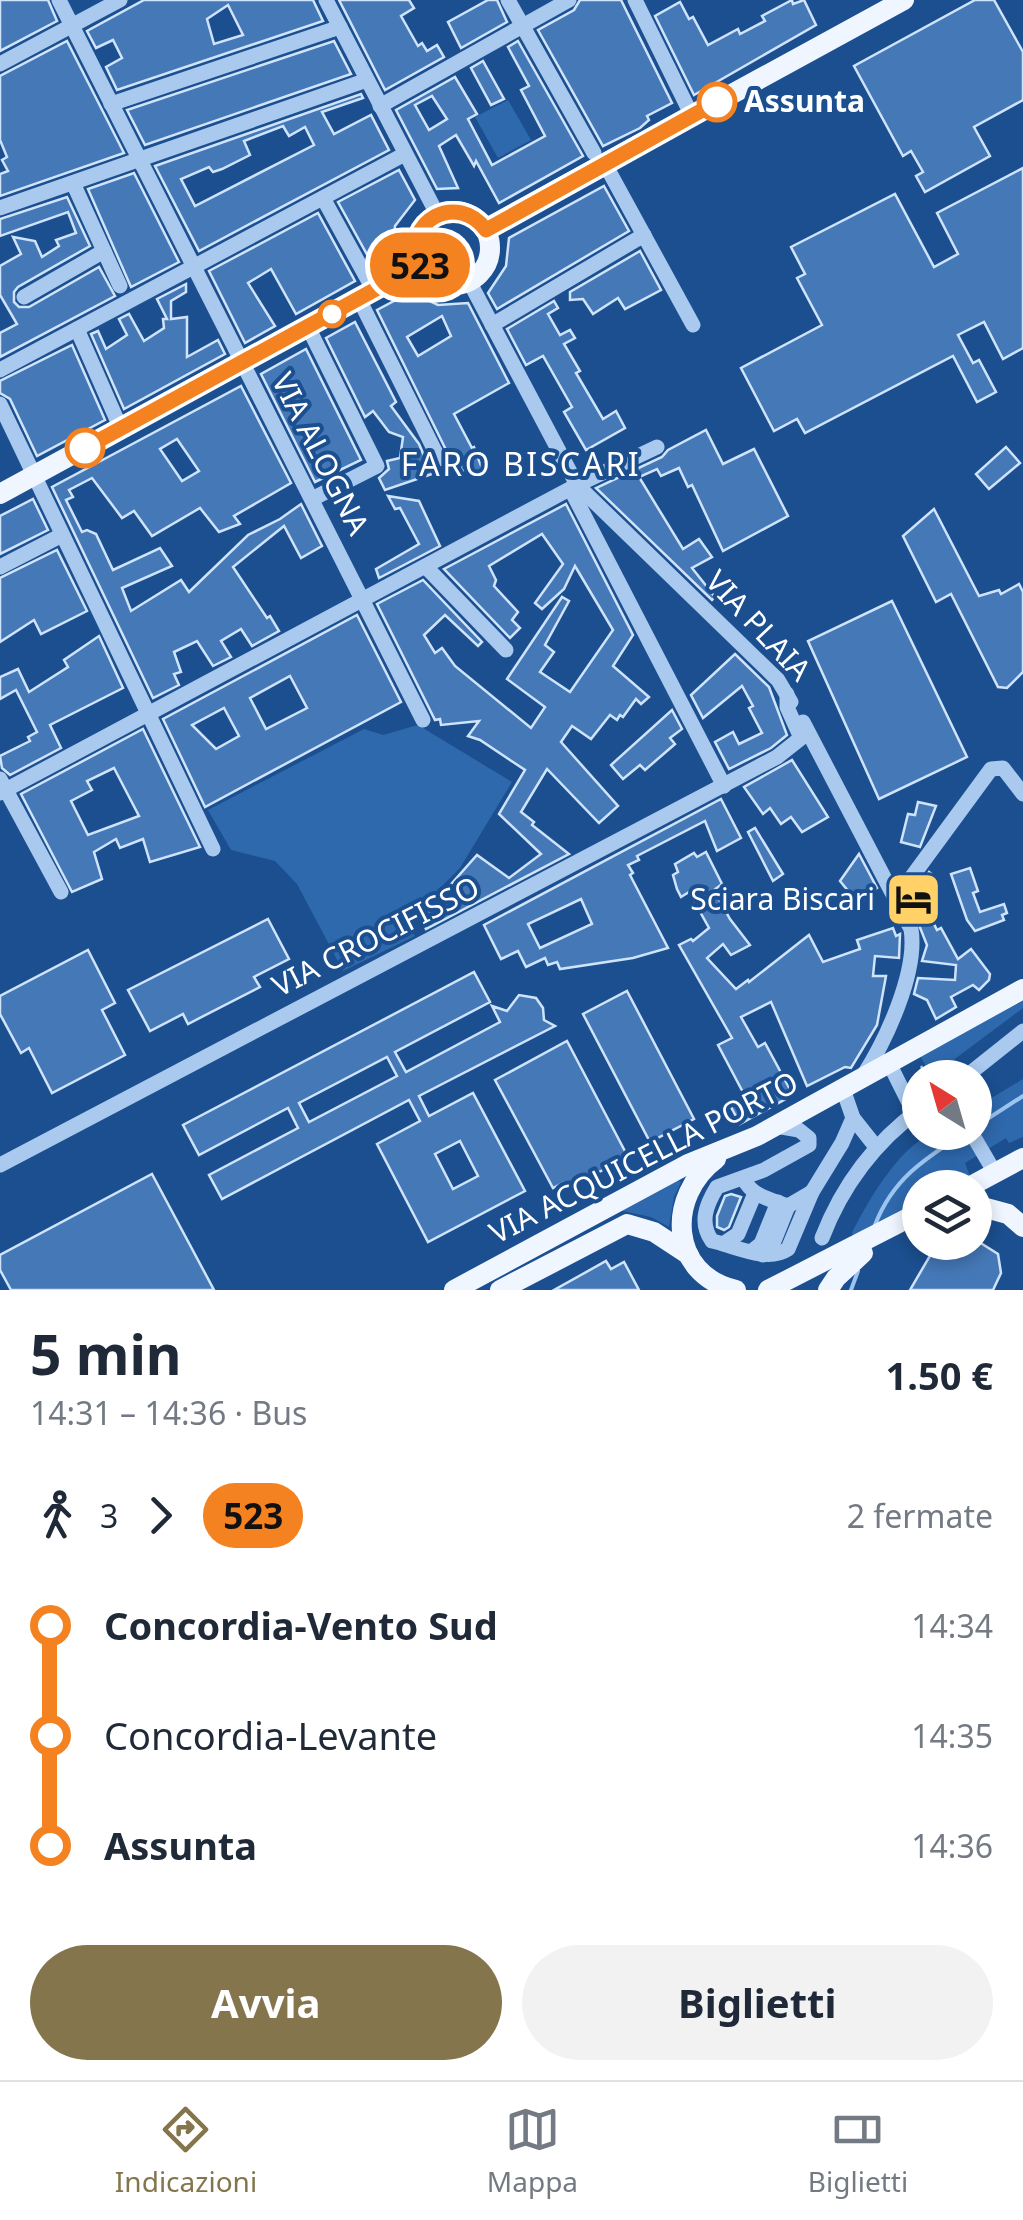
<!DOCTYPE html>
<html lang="it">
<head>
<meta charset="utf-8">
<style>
  body { margin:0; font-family:"Noto Sans",sans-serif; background:#f2f2f3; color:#1f2937; height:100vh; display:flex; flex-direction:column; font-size:38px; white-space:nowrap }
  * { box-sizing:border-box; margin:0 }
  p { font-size:32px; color:#747a83 }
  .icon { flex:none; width:55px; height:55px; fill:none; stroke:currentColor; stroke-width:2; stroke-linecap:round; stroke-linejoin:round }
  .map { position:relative; height:1290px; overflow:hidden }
  .details { display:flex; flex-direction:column; background:#fff; flex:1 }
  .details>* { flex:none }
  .badge { padding:0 20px; border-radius:32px; font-size:35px; line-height:65px }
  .needle { width:65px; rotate:323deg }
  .buttons { position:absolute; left:902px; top:1060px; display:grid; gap:20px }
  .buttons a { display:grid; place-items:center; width:90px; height:90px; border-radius:50%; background:#fff; box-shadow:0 5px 15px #0003; font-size:50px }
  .map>.badge { position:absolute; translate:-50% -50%; box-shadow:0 0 0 5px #fff }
  .legs { display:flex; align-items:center; gap:15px; height:110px; padding:0 30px; font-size:32px }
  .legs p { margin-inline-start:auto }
  .overview { display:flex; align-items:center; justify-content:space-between; height:170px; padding:0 30px }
  h1 { font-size:55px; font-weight:700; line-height:75px }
  .cta { display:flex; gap:20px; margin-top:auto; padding:20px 30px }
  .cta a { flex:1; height:115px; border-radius:60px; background:#84754c; color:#fff; font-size:40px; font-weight:700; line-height:115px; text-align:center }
  .cta a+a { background:#f2f2f3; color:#1f2937 }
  ul { padding:0 30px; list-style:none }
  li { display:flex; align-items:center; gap:35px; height:110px; font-size:38px }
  li i { display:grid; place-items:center; width:15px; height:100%; margin:0 12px; background:currentColor }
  li i::after { content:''; width:25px; height:25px; margin:-12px; border:8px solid; border-radius:50%; background:#fff }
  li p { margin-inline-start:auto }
  li:first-child i { background:linear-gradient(#0000 50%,currentColor 0) }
  li:last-child i { background:linear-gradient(currentColor 50%,#0000 0) }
  .dock { display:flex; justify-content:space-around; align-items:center; height:140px; border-top:2px solid #e0e1e3; background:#fff; font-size:28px; color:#747a83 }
  .dock a { display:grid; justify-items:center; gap:5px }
  .dock .current { color:#84754c }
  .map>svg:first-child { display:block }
</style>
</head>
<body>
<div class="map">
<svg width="1023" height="1290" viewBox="0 0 1023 1290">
  <rect width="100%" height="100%" fill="#1b4f8f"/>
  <g fill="#2e69ad">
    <path d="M508,100L531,140L498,158L475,117Z"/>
    <path d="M418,725L512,782L460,868L405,923L415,936L343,971L297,884L275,861L231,850L208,810L364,729L383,735Z"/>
    <path d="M1023,1001V1008L932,1076L920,1056Z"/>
    <path d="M1023,1079V1137L1009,1143L1006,1138L965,1163L970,1176L948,1187L920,1188V1202L854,1236L852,1233C867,1203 901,1142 936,1133C947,1130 963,1133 975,1132V1108Z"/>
    <path d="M676,1179L681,1182L674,1197L669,1227L651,1217L618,1210Z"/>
  </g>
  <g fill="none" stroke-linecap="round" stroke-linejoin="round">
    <g stroke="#9cc4f0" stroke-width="4">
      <path d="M975,1127L1023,1096"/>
      <path d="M875,1225C893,1178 926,1158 966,1132"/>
      <path d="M851,1290L858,1271"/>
    </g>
  </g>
  <g fill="#4478b7" stroke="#cfe3fa" stroke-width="2.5" fill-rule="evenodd">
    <path d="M0,0H48L57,21L0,51Z"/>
    <path d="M144,0H313L323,21L117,90L106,67L122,58L113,40L96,48L87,31ZM228,5L243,35L214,44L207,19Z"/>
    <path d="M339,0H409L414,8L401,16L418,46L422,43L427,51L437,45L444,57L385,90Z"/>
    <path d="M488,0H497L507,22L461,48L448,22Z"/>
    <path d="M580,0H621L672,103L647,116L649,120L640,128L603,146L538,30L574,10Z"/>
    <path d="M792,0L793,4L804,0L816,25L694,95L655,16L680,2L689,19L693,17L708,45L738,29L740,34L765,21L762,16Z"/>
    <path d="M975,0H994L1023,52V100L974,127L990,156L925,192L916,176L923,172L911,151L903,156L854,66Z"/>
    <path d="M67,41L124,153L0,196V174L8,171L2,160L7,157L0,140V76Z"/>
    <path d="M334,41L351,74L145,145L127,110Z"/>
    <path d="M518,41L583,156L499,203L476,161L474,166L456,135L439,146L458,188L437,189L396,110L455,77L477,114L468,119L492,165L545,136L521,90L529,86L508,47ZM432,96L447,119L429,130L415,105Z"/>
    <path d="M483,61L504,99L491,105L471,68Z"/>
    <path d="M361,94L363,98L322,112L334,134L371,115L389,150L199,251L155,166ZM283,126L289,136L305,127L314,145L195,206L181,179L209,167L213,172L222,169L250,155L244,141Z"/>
    <path d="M1023,168V348L1003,359L984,322L958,335L973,363L979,360L996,392L977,402L953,356L805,433L797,419L774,431L741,368L822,325L797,278L805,274L791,247L895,194L934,267L958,254L937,213Z"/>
    <path d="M399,170L415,200L395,226L392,259L375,269L338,202Z"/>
    <path d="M134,173L179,262L131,287L88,189Z"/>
    <path d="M604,186L629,231L497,309L488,293L506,266L509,238Z"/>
    <path d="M67,197L90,246L18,287L14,292V302L19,307H29L99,267L115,296L0,357V333L17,324L0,295V266L21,254L13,237L35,241L42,257L59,246L56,240L76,233L68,212L0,236V219Z"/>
    <path d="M318,213L355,281L296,314L271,269L248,283L275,326L245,343L209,271Z"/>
    <path d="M640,251L661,290L625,309L618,298L593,314L583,299L570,300V292Z"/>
    <path d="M186,284V292L171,301V319L187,317V357L218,340L225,354L124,409L91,334L98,331L106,349L127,335L119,319L129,314L144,341L164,328L163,319H167L157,299Z"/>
    <path d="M411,292L438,305L468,303L509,383L454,414L472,448L474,447L483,471L475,475L471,468L462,471L455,455L450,458L377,310ZM442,316L451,336L418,356L407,337Z"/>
    <path d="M554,301L558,308L548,314L560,335L570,330L575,338L564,344L580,371L576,373L603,419L616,411L625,428L586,450L564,412L572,407L543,356L526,365L507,329Z"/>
    <path d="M355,322L396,402L391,406L419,444L432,474L385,490L379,478L389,469L387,461L400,458L403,437L389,432L373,411L365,417L326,338Z"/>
    <path d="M72,345L105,420L37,456L10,399L0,393V381Z"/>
    <path d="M306,349L361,460L315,482L261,374Z"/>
    <path d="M241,386L291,483L234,516L240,524L219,532L200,508L152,536L134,511L122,518L92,478L69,490L73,497L66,500L82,532L87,530L96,534L113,570L160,548L172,566L122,588L131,611L181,580L189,592L248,535L280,519L301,504L322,546L301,558L284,526L233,567L267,618L270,616L279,631L252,646L241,629L221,641L231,657L213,666L197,641L174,652L181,672L174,674L179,685L153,698L52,487ZM177,439L199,471L182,481L160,449Z"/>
    <path d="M706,430L723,464L754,449L788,516L723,551L692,485L688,487L679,468L661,476L657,469L639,477L683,549L699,539L712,557L692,568L715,597L712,600L596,488L662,457L668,450Z"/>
    <path d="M1006,447L1020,463L989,489L976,474Z"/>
    <path d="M388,496L419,501L440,546L379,578L376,569L419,544L400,508L395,509Z"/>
    <path d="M33,499L48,530L0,554V516Z"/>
    <path d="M566,504L633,635L613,666L649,697L641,704L636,699L623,717L620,715L617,720L610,715L591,739L572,726L561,742L618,806L599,823L547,769L521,812L534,822L532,825L569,854L426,929L418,913L445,891L477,855L509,878L541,854L499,814L525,770L480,740L468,736L479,721L441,725L440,719L435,720L377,604L423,580L482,642L478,646L445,615L424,635L435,653L442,648L455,666L531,728L545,707L507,679L562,597L569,601L545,645L554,652L540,672L570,692L613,630L575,566L564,589L542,609L535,603L563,564L542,534L489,566L496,580L494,586L518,612L512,620L520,628L510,638L444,569Z"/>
    <path d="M934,509L979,596L999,590L1001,594L1019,584L1023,592V672L1007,688L998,687L951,594L936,602L903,536Z"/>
    <path d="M57,550L87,611L41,634L34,620L0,642V578Z"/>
    <path d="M892,601L967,757L879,799L808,641Z"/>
    <path d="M357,615L401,702L205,807L163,719ZM290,676L307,708L266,729L250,698ZM224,708L239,736L216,749L192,725Z"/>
    <path d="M99,636L123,688L50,725L61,748L10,775L2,768L0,756L30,741L28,737L37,732L16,690L0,699V677L18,669L29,692L68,667L64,660Z"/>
    <path d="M735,654L769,687L787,735L771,748L729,769L715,742L733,732L739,744L762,733L749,708L753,706L742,686L703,718L691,695Z"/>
    <path d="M672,710L682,729L670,738L675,744L645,770L640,765L623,779L611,765Z"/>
    <path d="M143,729L200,847L150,862L143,839L120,848L116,839L94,852L102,879L72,892L21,794ZM114,768L139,816L88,835L71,801L92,790L87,781Z"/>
    <path d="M792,760L828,817L802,832L791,817L781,824L770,808L763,814L744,787Z"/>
    <path d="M721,799L741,838L717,851L705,821L637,856L639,860L628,865L633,873L630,875L668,948L633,958L560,969L557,962L548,965L545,958L526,967L518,951L501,959L484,925ZM581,899L592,924L540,948L528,924Z"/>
    <path d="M918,802L936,806L920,847L901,842L908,814L915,815Z"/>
    <path d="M755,828L783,874L773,881L748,832Z"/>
    <path d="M706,852L722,884L714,890L730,919L750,945L731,955L723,944L707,958L736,989L748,980L749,982L809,935L823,962L860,949L857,940L893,928L896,936L900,934L899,958L875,956L873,976H886L877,1025L851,1068L845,1067L807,1086L771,1002L741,1017L758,1047L765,1043L793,1095L740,1124L731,1107L746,1098L718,1045L732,1038L679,945L691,939L693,941L709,928L689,892L681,897L677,889L673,875L678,872L675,864L694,853L697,857Z"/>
    <path d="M859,854L877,888L858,903L840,881Z"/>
    <path d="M970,868L978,891L973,893L980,912L1004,904L1007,913L1002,915L1004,920L975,931L967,920L951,874Z"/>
    <path d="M929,872L936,878L921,898L937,930L941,928L958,959L971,949L990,974L989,980L979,990L973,985L951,997L956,1007L936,1019L927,1000L914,994L918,978L955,980L956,965L922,961L927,945L909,900Z"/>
    <path d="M268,919L289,959L254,977L260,987L188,1024L183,1014L150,1031L128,990Z"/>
    <path d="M88,950L115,1003L102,1010L125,1055L52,1093L29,1048L21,1053L0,1014V996Z"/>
    <path d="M474,972L490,1002L395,1052L406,1072L500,1022L492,1006L507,1011L519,995L536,998L543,1008L544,1020L555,1026L419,1096L429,1116L473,1093L525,1191L428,1242L377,1144L420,1121L409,1100L222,1199L209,1175L298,1128L288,1108L199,1155L183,1125ZM387,1057L397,1076L309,1122L299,1103ZM460,1141L478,1176L453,1189L435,1154Z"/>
    <path d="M627,991L694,1119L650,1142L583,1014Z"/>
    <path d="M567,1041L628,1157L566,1189L563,1183L553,1188L495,1080Z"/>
    <path d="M152,1174L214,1290H11L0,1270V1255Z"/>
    <path d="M731,1194L741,1197L729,1227L724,1230L717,1227V1216L725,1196Z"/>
    <path d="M938,1242H979L998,1254L1001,1273L993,1290H910Z"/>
    <path d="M606,1261L611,1269L624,1262L639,1290H554Z"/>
  </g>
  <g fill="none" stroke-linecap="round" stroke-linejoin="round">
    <path stroke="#a9c9ee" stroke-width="2.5" stroke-dasharray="5 8" stroke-linecap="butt" d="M921,1066L928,1078"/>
    <g stroke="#a9c9ee" stroke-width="15">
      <path d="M59,0L423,720"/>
      <path d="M326,0L437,214"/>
      <path d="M508,0L594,153"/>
      <path d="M635,0L692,116"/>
      <path d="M0,64L120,0"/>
      <path d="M111,104L340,27"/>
      <path d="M380,106L569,0"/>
      <path d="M605,164L693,325"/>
      <path d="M73,183L120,286"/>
      <path d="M323,198L374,291"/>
      <path d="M0,208L367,80"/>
      <path d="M469,281L577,485L778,680L791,702"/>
      <path d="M24,297L104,251"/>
      <path d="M359,299L439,459"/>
      <path d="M492,325L644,235"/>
      <path d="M308,327L377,466L312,499"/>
      <path d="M77,329L121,429"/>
      <path d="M0,370L405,154"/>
      <path d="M0,404L213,849"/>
      <path d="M571,490L724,786"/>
      <path d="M0,567L62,535"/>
      <path d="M426,567L506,650"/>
      <path d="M803,722L911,929C918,972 886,1040 863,1076"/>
      <path d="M0,779L61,892"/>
      <path d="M0,793L577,485L657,447"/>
      <path d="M897,897L991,769L1003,768L1023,794"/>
      <path d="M889,1063L914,1113"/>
      <path d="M964,1078L1023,1031"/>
      <path d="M843,1089L853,1118L876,1147"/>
      <path d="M776,1126L799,1130L809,1138V1145L764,1170L717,1187C706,1205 699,1223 712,1241C735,1246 767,1263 788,1249L812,1192L842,1143L853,1118"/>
      <path d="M971,1132L995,1173"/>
      <path d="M0,1165L777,757L801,738L787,707V694"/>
      <path d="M744,1179C751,1196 772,1200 788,1206L812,1192"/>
      <path d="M822,1238C842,1186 875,1142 920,1109"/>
      <path d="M723,1244L738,1234L755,1193"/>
      <path d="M752,1251L761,1244L778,1202"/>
      <path d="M763,1255L772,1246L788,1206"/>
    </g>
    <g stroke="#f0f6ff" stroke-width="20">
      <circle cx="453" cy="248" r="37"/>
      <path d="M485,229L904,0"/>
      <path d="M0,494L420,265"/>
      <path d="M716,1159C666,1196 669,1275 736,1290"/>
      <path d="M967,1188L1023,1158"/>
      <path d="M975,1205L1008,1214L1023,1227"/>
      <path d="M454,1290L688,1164L757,1136L1023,989"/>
      <path d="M500,1290L627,1224L654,1232L689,1255"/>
      <path d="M768,1290L920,1212"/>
      <path d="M828,1290L836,1278L863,1253"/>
    </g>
  </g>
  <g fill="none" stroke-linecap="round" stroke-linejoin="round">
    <defs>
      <path id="line-1" d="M85,448L420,265C401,221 458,191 486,230L717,102"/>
    </defs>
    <use href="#line-1" stroke="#fff" stroke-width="22"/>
    <use href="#line-1" stroke="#f58220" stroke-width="15"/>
  </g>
  <defs>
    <symbol id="hotel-square" viewBox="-11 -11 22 22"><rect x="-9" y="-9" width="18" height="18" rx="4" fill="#ffd166" stroke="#1b4f8f"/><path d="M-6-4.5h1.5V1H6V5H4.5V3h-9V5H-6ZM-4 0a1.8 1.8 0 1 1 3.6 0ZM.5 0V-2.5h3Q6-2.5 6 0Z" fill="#111"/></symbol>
  </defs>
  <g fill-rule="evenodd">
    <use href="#hotel-square" x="882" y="868" width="63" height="63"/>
  </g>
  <g fill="#fff" stroke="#f58220" stroke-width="5">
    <circle cx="717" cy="102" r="18"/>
    <circle cx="332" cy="314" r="12"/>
    <circle cx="85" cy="448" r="18"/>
  </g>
  <g text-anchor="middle" stroke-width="8" stroke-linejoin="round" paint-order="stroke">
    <g font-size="30" font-weight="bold" fill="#fff" stroke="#1b4f8f" text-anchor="start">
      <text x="744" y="112">Assunta</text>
    </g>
    <g font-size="30" fill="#fff" stroke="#1b4f8f">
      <text transform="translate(320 454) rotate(63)" y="10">VIA ALOGNA</text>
      <text transform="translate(758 626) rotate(47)" y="10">VIA PLAIA</text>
      <text transform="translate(376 937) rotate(-27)" y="10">VIA CROCIFISSO</text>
      <text transform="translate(644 1158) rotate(-27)" y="10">VIA ACQUICELLA PORTO</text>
    </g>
    <g font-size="30" fill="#fff" stroke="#1b4f8f" text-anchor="end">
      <text x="875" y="910">Sciara Biscari</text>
    </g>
    <g font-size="32" letter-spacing="2.5" fill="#fff" stroke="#1b4f8f">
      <text x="521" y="476">FARO BISCARI</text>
    </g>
  </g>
</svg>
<div class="buttons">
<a><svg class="needle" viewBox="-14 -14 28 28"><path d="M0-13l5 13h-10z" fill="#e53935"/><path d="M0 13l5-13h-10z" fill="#747a83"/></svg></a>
<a><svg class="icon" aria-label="layers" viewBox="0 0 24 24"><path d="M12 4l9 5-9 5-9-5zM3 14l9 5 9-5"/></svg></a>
</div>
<b class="badge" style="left:420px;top:265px;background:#f58220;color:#111">523</b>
</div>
<section class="details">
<div class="overview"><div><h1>5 min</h1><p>14:31 – 14:36 · Bus</p></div><b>1.50 €</b></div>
<div class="legs"><svg class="icon" aria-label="walk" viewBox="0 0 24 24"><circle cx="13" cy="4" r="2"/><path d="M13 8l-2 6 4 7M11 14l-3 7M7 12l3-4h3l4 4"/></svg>3<svg class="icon" aria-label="forward" viewBox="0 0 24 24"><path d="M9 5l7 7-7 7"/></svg><b class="badge" style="background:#f58220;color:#111">523</b><p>2 fermate</p></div>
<ul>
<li><i style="color:#f58220"></i><b>Concordia-Vento Sud</b><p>14:34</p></li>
<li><i style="color:#f58220"></i><span>Concordia-Levante</span><p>14:35</p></li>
<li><i style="color:#f58220"></i><b>Assunta</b><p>14:36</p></li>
</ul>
<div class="cta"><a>Avvia</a><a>Biglietti</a></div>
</section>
<nav class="dock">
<a class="current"><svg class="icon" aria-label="directions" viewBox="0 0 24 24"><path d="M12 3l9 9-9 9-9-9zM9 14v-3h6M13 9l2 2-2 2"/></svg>Indicazioni</a>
<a><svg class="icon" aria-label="map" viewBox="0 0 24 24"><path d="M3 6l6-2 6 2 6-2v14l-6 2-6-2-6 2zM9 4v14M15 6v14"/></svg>Mappa</a>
<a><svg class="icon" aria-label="tickets" viewBox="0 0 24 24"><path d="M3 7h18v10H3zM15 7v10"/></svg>Biglietti</a>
</nav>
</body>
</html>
